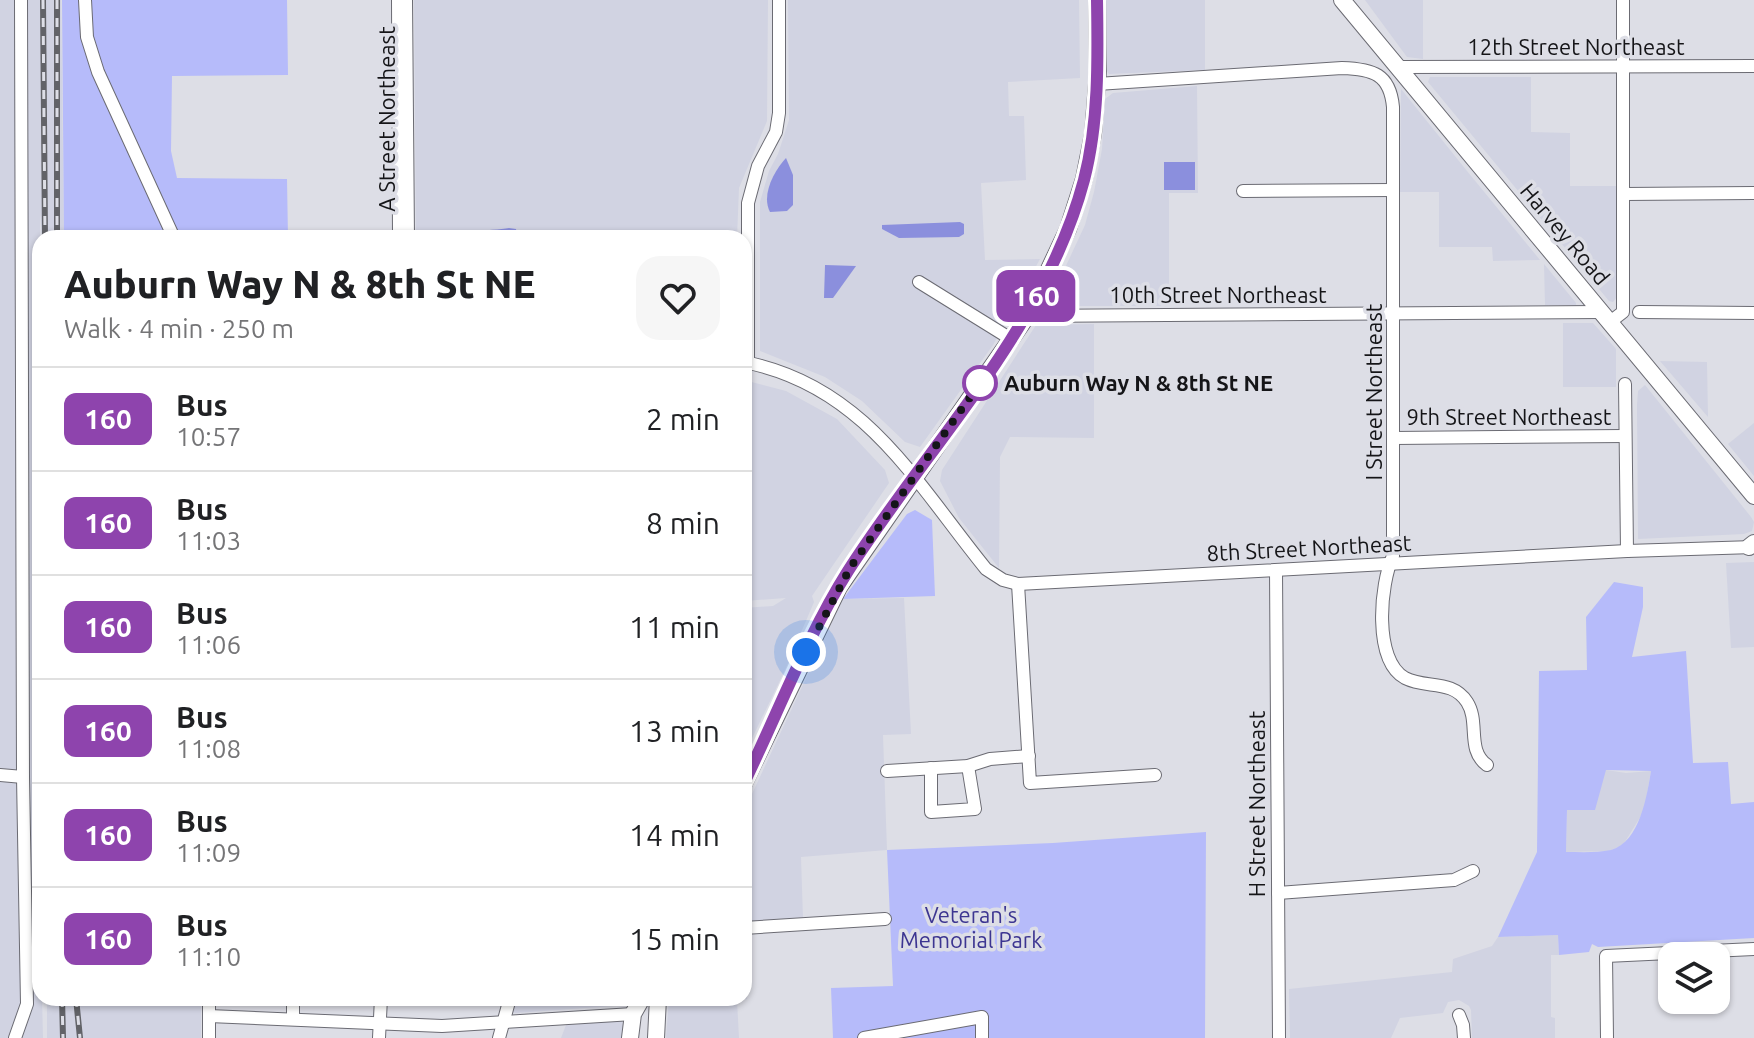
<!DOCTYPE html>
<html lang="en">
<head>
<meta charset="utf-8">
<style>
  body { margin:0; font-family:Ubuntu,sans-serif; background:#f6f6f6; color:#202124; height:100vh; display:flex; flex-direction:column; font-size:30px; white-space:nowrap }
  * { box-sizing:border-box; margin:0 }
  p { font-size:26px; color:#757577 }
  .icon { flex:none; width:44px; height:44px; fill:none; stroke:currentColor; stroke-width:2; stroke-linecap:round; stroke-linejoin:round }
  .map { position:relative; flex:1; overflow:hidden }
  .drawer { position:absolute; left:32px; top:230px; width:720px; height:776px; display:flex; flex-direction:column; background:#fff; border-radius:24px; box-shadow:0 2px 6px #0004 }
  .drawer>* { flex:none }
  .badge { padding:0 16px; border-radius:12px; font-size:28px; line-height:52px }
  .controls { position:absolute; left:1658px; top:942px; display:grid; gap:16px }
  .controls a { display:grid; place-items:center; width:72px; height:72px; border-radius:16px; background:#fff; box-shadow:0 2px 6px #0004; font-size:40px }
  .you { position:absolute; width:40px; height:40px; margin:-20px; border:6px solid #fff; border-radius:50%; background:#1a73e8; box-shadow:0 0 0 12px #1a73e833 }
  .map>.badge { position:absolute; translate:-50% -50%; box-shadow:0 0 0 4px #fff }
  .round { display:grid; place-items:center; flex:none; width:84px; height:84px; border-radius:24px; background:#f6f6f6 }
  .head { display:flex; align-items:center; justify-content:space-between; height:136px; padding:0 32px }
  h1 { font-size:38px; font-weight:800; line-height:60px }
  ul { padding:0; list-style:none }
  li { display:flex; align-items:center; gap:24px; height:104px; padding:0 32px; border-top:2px solid #e0e0e0 }
  li div { flex:1 }
  li b { display:block; font-size:30px }
  li em { font-style:normal }
  li .badge { min-width:88px; font-weight:700; text-align:center }
  .map>svg:first-child { display:block }
</style>
</head>
<body>
<div class="map">
<svg width="1754" height="1038" viewBox="0 0 1754 1038">
  <rect width="100%" height="100%" fill="#dddee6"/>
  <g fill="#d1d3e2">
    <path d="M0,0H61L64,238H42L40,212V998H42L43,1038H0Z"/>
    <path d="M414,0H768L767,121L739,188L737,238H416Z"/>
    <path d="M788,0H1079L1080,78L1008,82L1009,116H1024L1026,180L981,183L985,260L1040,259L993,345L920,447L905,442L862,401L825,377L760,351V202L769,171L778,154L789,120Z"/>
    <path d="M1106,0H1205V70L1109,74L1107,71Z"/>
    <path d="M1365,0H1423V59L1407,57Z"/>
    <path d="M1430,77H1531V132L1570,133V186H1617V297L1613,302L1609,301L1428,82Z"/>
    <path d="M1197,86L1198,193H1169V306H1053L1051,298L1085,225L1094,192L1102,149L1105,99L1113,93Z"/>
    <path d="M1401,89L1467,171L1540,260L1493,261L1492,247H1439V192H1400Z"/>
    <path d="M1544,264L1576,303V305H1545Z"/>
    <path d="M1563,323H1593L1616,349V387H1563Z"/>
    <path d="M1094,324V438L1010,437L1000,457L999,568L959,518L940,481L942,470L1036,325Z"/>
    <path d="M1660,361L1707,362L1708,417Z"/>
    <path d="M744,380L786,391L837,419L885,470L889,483L812,596L814,602L786,668L744,755V608L773,606L786,598L744,601Z"/>
    <path d="M1645,385L1751,517L1754,522L1752,531L1744,534L1638,539L1637,405L1638,391Z"/>
    <path d="M1754,423V476L1728,444Z"/>
    <path d="M1754,562V647L1731,648L1726,563Z"/>
    <path d="M904,598L911,734L883,735L887,850L801,857L803,919L744,923V811L843,599Z"/>
    <path d="M1606,770L1626,773L1651,771L1644,811L1623,845L1609,851L1566,852L1567,809Z"/>
    <path d="M1558,935L1559,955H1551V1017L1555,1018V1038H1472L1471,1010L1469,1006L1459,1000L1448,1002L1443,1013L1400,1018L1391,1038H1290L1289,989L1452,972L1453,959L1492,946L1498,937Z"/>
    <path d="M744,963L747,999L737,1000L739,1038H666L669,998H744Z"/>
    <rect x="47" y="998" width="154" height="40"/>
    <path d="M517,998H635L628,1005L516,1013L512,1012V1008Z"/>
    <path d="M618,1021L625,1023L623,1038H561L566,1025Z"/>
  </g>
  <g fill="#b6bbfa" fill-rule="evenodd">
    <path d="M62,0H287L288,75L172,76L171,151L177,178L287,179L288,238H64Z"/>
    <path d="M915,510L932,520L935,596L843,599L907,514Z"/>
    <path d="M1614,582L1643,587V607L1632,657L1686,651L1693,763L1728,762L1731,804L1754,802V938L1598,947L1592,944L1589,952L1559,955L1558,935L1498,937L1537,852L1539,671L1587,670L1586,617ZM1606,770L1651,771C1647,795 1640,842 1611,850C1597,853 1580,852 1566,852L1567,810H1595Z"/>
    <path d="M1206,832L1205,1038H833L831,988L893,986L887,850L1053,843Z"/>
  </g>
  <g fill="#8b8fdd">
    <path d="M786,158L793,175V205L787,211L770,212C761,195 774,171 786,158Z"/>
    <rect x="1164" y="162" width="31" height="28"/>
    <path d="M960,222L964,224V234L959,237L899,238L882,229V225Z"/>
    <path d="M509,228L516,229L518,238H437C445,231 493,231 509,228Z"/>
    <path d="M825,265L856,266L833,298H824Z"/>
  </g>
  <g fill="none" stroke-linecap="round" stroke-linejoin="round">
    <defs>
      <g id="minor">
        <path d="M85,0L87,37L98,72L174,238"/>
        <path d="M398,0L399,238"/>
        <path d="M406,0L408,238"/>
        <path d="M1397,67L1754,66"/>
        <path d="M1097,84L1342,68C1373,69 1390,74 1393,107V556C1380,584 1373,660 1405,678C1426,689 1452,679 1467,702C1480,722 1466,750 1487,765"/>
        <path d="M1243,191L1393,190"/>
        <path d="M1624,194L1754,193"/>
        <path d="M919,282L1011,339"/>
        <path d="M1639,312L1754,313"/>
        <path d="M1027,316L1601,312"/>
        <path d="M1610,322L1623,312V0"/>
        <path d="M744,362C864,385 916,483 986,569L1003,580L1018,584L1627,551L1754,547"/>
        <path d="M748,363V203L758,166L776,132L779,113V0"/>
        <path d="M1625,384L1627,551"/>
        <path d="M1394,438L1625,436"/>
        <path d="M1276,570L1279,1038"/>
        <path d="M1018,584L1030,783L1155,775"/>
        <path d="M931,768V812L975,809L968,766"/>
        <path d="M887,771L968,766L990,759L1029,756"/>
        <path d="M0,775L23,777"/>
        <path d="M1278,893L1454,880L1473,871"/>
        <path d="M744,928L885,919"/>
        <path d="M1459,1015L1463,1025L1464,1038"/>
        <path d="M209,1016L442,1026L633,1014"/>
        <path d="M293,1018V998"/>
        <path d="M15,1038L27,1004L23,777L21,0"/>
        <path d="M209,1038V998"/>
        <path d="M379,1038L381,998"/>
        <path d="M499,1038L510,998"/>
        <path d="M864,1038L982,1017V1038"/>
        <path d="M1607,1038L1606,956L1754,949"/>
      </g>
      <g id="major">
        <path d="M1342,0L1754,496"/>
        <path d="M1749,547L1754,543"/>
        <path d="M744,783L839,587L1027,316L1068,229L1084,179L1093,134L1098,71L1097,0"/>
        <path d="M630,1038L633,1014L642,998"/>
        <path d="M656,1038L658,998"/>
      </g>
    </defs>
    <use href="#minor" stroke="#6b6b73" stroke-width="14"/>
    <use href="#major" stroke="#6b6b73" stroke-width="18"/>
    <use href="#minor" stroke="#fff" stroke-width="12"/>
    <use href="#major" stroke="#fff" stroke-width="16"/>
    <defs>
      <g id="rail">
        <path d="M43,0L45,238"/>
        <path d="M57,0V238"/>
        <path d="M62,998L63,1038"/>
        <path d="M76,998L80,1038"/>
      </g>
    </defs>
    <use href="#rail" stroke="#626368" stroke-width="6"/>
    <use href="#rail" stroke="#dddee6" stroke-width="3" stroke-dasharray="9" stroke-linecap="butt"/>
  </g>
  <g fill="none" stroke-linecap="round" stroke-linejoin="round">
    <defs>
      <path id="line" d="M744,783C777,715 808,634 848,571C929,444 1044,330 1084,180C1099,122 1098,60 1097,0"/>
    </defs>
    <use href="#line" stroke="#fff" stroke-width="18"/>
    <use href="#line" stroke="#8e44ad" stroke-width="12"/>
    <path stroke="#151518" stroke-width="8" stroke-dasharray="0 14.4" d="M806,652L850,568L980,383"/>
  </g>
  <circle fill="#fff" stroke="#8e44ad" stroke-width="4" cx="980" cy="383" r="16"/>
  <g text-anchor="middle" stroke-width="7" stroke-linejoin="round" paint-order="stroke">
    <g font-size="22" fill="#151518" stroke="#dddee6">
      <text x="1576" y="55">12th Street Northeast</text>
      <text transform="translate(387 119) rotate(-90)" y="8">A Street Northeast</text>
      <text transform="translate(1565 234) rotate(50)" y="8">Harvey Road</text>
      <text x="1218" y="303">10th Street Northeast</text>
      <text transform="translate(1374 392) rotate(-90)" y="8">I Street Northeast</text>
      <text x="1509" y="425">9th Street Northeast</text>
      <text transform="translate(1309 548) rotate(-3)" y="8">8th Street Northeast</text>
      <text transform="translate(1257 804) rotate(-90)" y="8">H Street Northeast</text>
    </g>
    <g font-size="22" font-weight="bold" fill="#151518" stroke="#dddee6" text-anchor="start">
      <text x="1004" y="391">Auburn Way N &amp; 8th St NE</text>
    </g>
    <g font-size="22" fill="#3c3591" stroke="#dddee6">
      <text x="971" y="923">Veteran's<tspan x="971" dy="25">Memorial Park</tspan></text>
    </g>
  </g>
</svg>
<div class="controls">
<a><svg class="icon" aria-label="layers" viewBox="0 0 24 24"><path d="M12 4l9 5-9 5-9-5zM3 14l9 5 9-5"/></svg></a>
</div>
<div class="you" style="left:806px;top:652px"></div>
<b class="badge" style="left:1036px;top:296px;background:#8e44ad;color:#fff">160</b>
<section class="drawer">
<div class="head"><div><h1>Auburn Way N &amp; 8th St NE</h1><p>Walk · 4 min · 250 m</p></div><a class="round"><svg class="icon" aria-label="heart" viewBox="0 0 24 24"><path d="M12 20l-8-8c-3-5 5-10 8-4 3-6 11-1 8 4z"/></svg></a></div>
<ul>
<li><span class="badge" style="background:#8e44ad;color:#fff">160</span><div><b>Bus</b><p>10:57</p></div><em>2 min</em></li>
<li><span class="badge" style="background:#8e44ad;color:#fff">160</span><div><b>Bus</b><p>11:03</p></div><em>8 min</em></li>
<li><span class="badge" style="background:#8e44ad;color:#fff">160</span><div><b>Bus</b><p>11:06</p></div><em>11 min</em></li>
<li><span class="badge" style="background:#8e44ad;color:#fff">160</span><div><b>Bus</b><p>11:08</p></div><em>13 min</em></li>
<li><span class="badge" style="background:#8e44ad;color:#fff">160</span><div><b>Bus</b><p>11:09</p></div><em>14 min</em></li>
<li><span class="badge" style="background:#8e44ad;color:#fff">160</span><div><b>Bus</b><p>11:10</p></div><em>15 min</em></li>
</ul>
</section>
</div>
</body>
</html>
